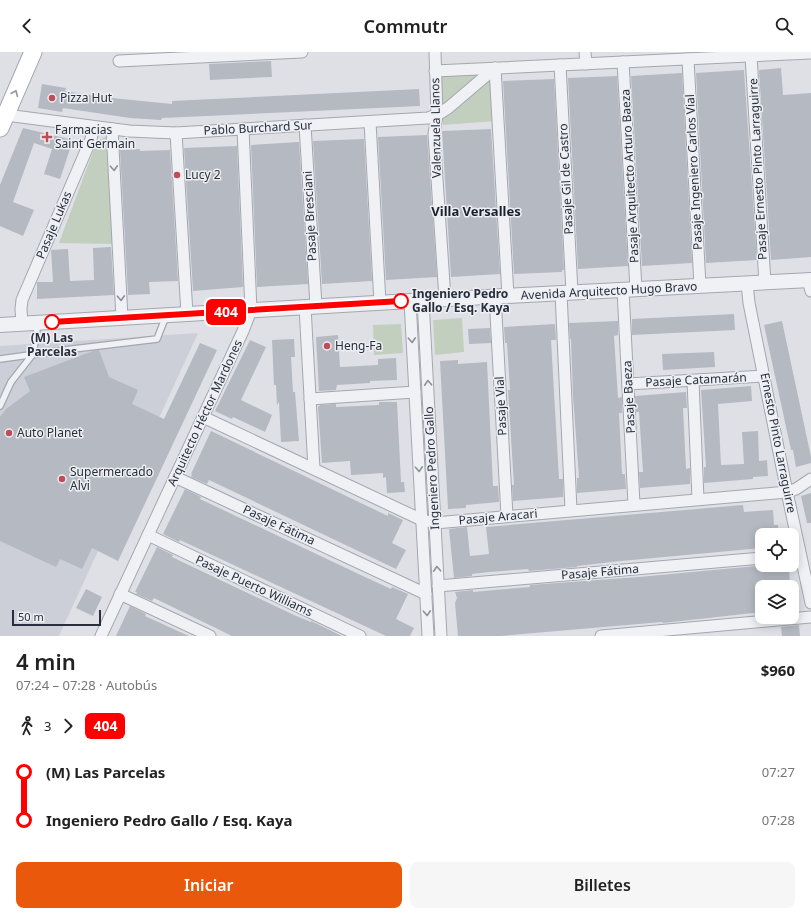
<!DOCTYPE html>
<html lang="es">
<head>
<meta charset="utf-8">
<style>
  body { margin:0; font-family:"Noto Sans",sans-serif; background:#f6f6f6; color:#222; height:100vh; display:flex; flex-direction:column; font-size:15px; white-space:nowrap }
  * { box-sizing:border-box; margin:0 }
  p { font-size:13px; color:#767676 }
  .icon { flex:none; width:22px; height:22px; fill:none; stroke:currentColor; stroke-width:2; stroke-linecap:round; stroke-linejoin:round }
  .map { position:relative; height:584px; overflow:hidden }
  .panel { display:flex; flex-direction:column; background:#fff; flex:1 }
  .panel>* { flex:none }
  .badge { padding:0 8px; border-radius:6px; font-size:14px; line-height:26px }
  .controls { position:absolute; left:755px; top:476px; display:grid; gap:8px }
  .controls a { display:grid; place-items:center; width:44px; height:44px; border-radius:8px; background:#fff; box-shadow:0 2px 10px #0003; font-size:20px }
  .scale { position:absolute; left:12px; bottom:10px; width:89px; box-sizing:border-box; padding-left:4px; border:2px solid #282e3b; border-top:0; font-size:11px; line-height:14px; white-space:nowrap; color:#282e3b; -webkit-text-stroke:3px #edeff4; paint-order:stroke }
  .map>.badge { position:absolute; translate:-50% -50%; box-shadow:0 0 0 2px #fff }
  .legs { display:flex; align-items:center; gap:6px; height:44px; padding:0 16px; font-size:13px }
  .legs p { margin-inline-start:auto }
  .summary { display:flex; align-items:center; justify-content:space-between; height:68px; padding:0 16px }
  h1 { font-size:22px; font-weight:600; line-height:30px }
  .button { display:flex; gap:8px; margin-top:auto; padding:8px 16px }
  .button a { flex:1; height:46px; border-radius:8px; background:#ea580c; color:#fff; font-size:16px; font-weight:600; line-height:46px; text-align:center }
  .button a+a { background:#f6f6f6; color:#222 }
  ul { padding:0 16px; list-style:none }
  li { display:flex; align-items:center; gap:14px; height:48px; font-size:15px }
  li i { display:grid; place-items:center; width:6px; height:100%; margin:0 5px; background:currentColor }
  li i::after { content:''; width:10px; height:10px; margin:-5px; border:3px solid; border-radius:50%; background:#fff }
  li p { margin-inline-start:auto }
  li:first-child i { background:linear-gradient(#0000 50%,currentColor 0) }
  li:last-child i { background:linear-gradient(currentColor 50%,#0000 0) }
  header { display:flex; justify-content:space-between; align-items:center; height:52px; padding:0 16px; background:#fff; font-size:18px; font-weight:600 }
  .map>svg:first-child { display:block }
</style>
</head>
<body>
<header><svg class="icon" aria-label="back" viewBox="0 0 24 24"><path d="M15 5l-7 7 7 7"/></svg>Commutr<svg class="icon" aria-label="search" viewBox="0 0 24 24"><circle cx="10" cy="10" r="6"/><path d="M15 15l6 6"/></svg></header>
<div class="map">
<svg width="811" height="584" viewBox="0 0 811 584">
  <rect width="100%" height="100%" fill="#dee0e6"/>
  <path fill="#cccfd7" d="M198,281L59,584H0V294Z"/>
  <g fill="#c2cfbf">
    <path d="M483,21L441,56L439,23Z"/>
    <path d="M491,24L496,69L443,73V62Z"/>
    <path d="M108,84L113,192L59,191L97,89Z"/>
    <path d="M462,266L464,300L435,303L433,268Z"/>
    <path d="M401,272L403,301L374,303L373,273Z"/>
  </g>
  <g fill="#b5b9c2">
    <path d="M271,9L272,25L210,28L209,12Z"/>
    <path d="M781,16L783,43L811,41V205L771,208L759,18Z"/>
    <path d="M744,18L757,208L706,211L696,21Z"/>
    <path d="M682,21L692,211L642,214L631,24Z"/>
    <path d="M617,24L628,214L578,217L568,26Z"/>
    <path d="M554,27L564,218H562V220L514,222L503,29Z"/>
    <path d="M42,32L66,36L65,39L102,45L172,52V49L419,37L420,54L162,66L161,68L130,66L63,56L62,60L38,56Z"/>
    <path d="M23,76L73,88L60,127L44,122L52,97L34,91L13,150L34,158L23,184L0,174V133Z"/>
    <path d="M491,77L500,222L451,225L442,79Z"/>
    <path d="M427,83L437,225L386,228L378,85Z"/>
    <path d="M364,87L372,229L322,232L313,89Z"/>
    <path d="M299,90L308,232L257,235L251,93Z"/>
    <path d="M237,94L243,235L193,239L184,96Z"/>
    <path d="M140,97V99L170,98L178,229L149,230L150,242L128,243L120,98Z"/>
    <path d="M111,195L114,243L37,247V230H53L51,198L68,197L70,229L94,228L93,196Z"/>
    <path d="M734,262L735,278L632,283V267Z"/>
    <path d="M618,269V283L614,284L618,346L622,345V361H619L622,422H625L626,437L577,441V426H579L573,344L571,287H570L569,271Z"/>
    <path d="M782,269L811,405V411L796,415L793,398H791L764,273Z"/>
    <path d="M555,272L556,288H551L559,427H563V445L513,449L512,433H514L508,338H510L507,291H505L504,275Z"/>
    <path d="M490,276L491,291L469,292L468,277Z"/>
    <path d="M338,283L340,315L378,313V307L396,306L397,328L370,329V331L337,333L336,338L319,339L316,285Z"/>
    <path d="M294,287L295,305H291L293,340H295L299,389L281,390L279,350L277,353L276,333H274L272,288Z"/>
    <path d="M250,288L266,295L241,348L272,363L265,380L233,365L232,367L215,359Z"/>
    <path d="M200,291L217,298L118,509L92,496L82,517L60,507L56,515L0,489V365L6,357L30,339L24,325L93,299L99,298L109,325L138,338L132,352L164,367Z"/>
    <path d="M714,300L715,315L663,318L662,302Z"/>
    <path d="M458,308V312L487,310L493,434H498L499,450L466,453V456L448,457L440,309Z"/>
    <path d="M751,334L752,349L718,352L721,413L744,412L742,380L758,379L759,409L767,408L768,424L753,425V427L704,431V415H706L701,338Z"/>
    <path d="M686,340L687,356H683L686,417L690,416V432L640,436L639,420H643L639,360H636L635,344Z"/>
    <path d="M379,350H397L401,430H404L405,440L387,441L386,425L383,426V421L351,423L350,409L322,411L318,355L320,353L336,352V355L379,353Z"/>
    <path d="M211,379L388,464V461L403,468L392,491L406,498L396,517L209,428L207,432L191,425L192,422H191Z"/>
    <path d="M185,437L201,445L200,447L365,525L391,537L392,535L408,542L396,567L414,576L410,584H386L180,488L179,490L163,482Z"/>
    <path d="M811,441V471H807L801,444Z"/>
    <path d="M743,453L744,460L773,458L774,473H778L779,483H762V496L621,509L577,514V515L529,519L528,517L489,520L472,522V524L454,526L449,477L467,475L470,504L489,502L486,475Z"/>
    <path d="M157,495L173,503L172,505L294,563L311,570V569L342,584H232L154,546L152,549L136,542L137,540H135Z"/>
    <path d="M768,513H784V517H789L790,532L759,534L762,560L663,571L662,570L500,584H458L455,551L457,546L455,540L473,538V540L494,538L530,535V533L639,525Z"/>
    <path d="M86,537L102,545L93,564L76,556Z"/>
    <path d="M130,554L146,562L145,564L189,584H116Z"/>
    <path d="M799,573L800,584H782L781,575Z"/>
  </g>
  <g fill="none" stroke-linecap="round" stroke-linejoin="round">
    <defs>
      <g id="service">
        <path d="M0,307L73,297L157,287L166,264"/>
        <path d="M0,354L11,330L33,302L38,271"/>
      </g>
      <g id="minor">
        <path d="M435,0L437,63L434,82L445,247"/>
        <path d="M585,0L586,12"/>
        <path d="M751,4L765,231"/>
        <path d="M688,7L700,234"/>
        <path d="M119,9L302,0"/>
        <path d="M623,10L636,237"/>
        <path d="M560,13L572,240"/>
        <path d="M495,16L508,244"/>
        <path d="M435,19L811,1"/>
        <path d="M6,63L129,79L176,81L428,66L437,63L448,56L495,16"/>
        <path d="M370,70L380,251"/>
        <path d="M305,73L316,254"/>
        <path d="M112,77L122,266"/>
        <path d="M176,81L187,262"/>
        <path d="M808,228L811,239"/>
        <path d="M747,231L749,251L787,440L811,551"/>
        <path d="M623,238L634,452"/>
        <path d="M561,241L571,458"/>
        <path d="M495,244L507,464"/>
        <path d="M423,248L441,584"/>
        <path d="M410,249L428,584"/>
        <path d="M305,255L314,417"/>
        <path d="M22,272L21,257L22,248L91,87L94,75"/>
        <path d="M693,329L698,447"/>
        <path d="M628,332L764,324"/>
        <path d="M310,347L415,340"/>
        <path d="M203,365L422,468L435,471L787,440L796,437L811,427"/>
        <path d="M175,425L426,542"/>
        <path d="M148,483L360,584"/>
        <path d="M438,534L762,506"/>
        <path d="M120,542L210,584"/>
        <path d="M101,584L243,279L251,258L243,77"/>
        <path d="M601,584L811,565"/>
      </g>
      <path id="tertiary" d="M0,273L410,249L811,228"/>
      <path id="primary" d="M0,76L33,0"/>
    </defs>
    <use href="#service" stroke="#a4a7af" stroke-width="8"/>
    <use href="#minor" stroke="#a4a7af" stroke-width="13"/>
    <use href="#tertiary" stroke="#a4a7af" stroke-width="16"/>
    <use href="#primary" stroke="#9ea4b0" stroke-width="19"/>
    <use href="#service" stroke="#f0f1f5" stroke-width="5.5"/>
    <use href="#minor" stroke="#f0f1f5" stroke-width="11"/>
    <use href="#tertiary" stroke="#f0f1f5" stroke-width="14"/>
    <use href="#primary" stroke="#fff" stroke-width="17"/>
  </g>
  <defs><path id="oneway-chevron" d="M-2-3.5L2.5 0L-2 3.5" fill="none" stroke-width="1.6" stroke-linecap="round" stroke-linejoin="round"/></defs>
  <use stroke="#94969d" href="#oneway-chevron" transform="translate(15 41) rotate(-67)"/>
  <g stroke="#8c9098">
    <use href="#oneway-chevron" transform="translate(114 116) rotate(87)"/>
    <use href="#oneway-chevron" transform="translate(121 246) rotate(87)"/>
    <use href="#oneway-chevron" transform="translate(412 288) rotate(87)"/>
    <use href="#oneway-chevron" transform="translate(428 331) rotate(-93)"/>
    <use href="#oneway-chevron" transform="translate(419 417) rotate(87)"/>
    <use href="#oneway-chevron" transform="translate(437 517) rotate(-93)"/>
    <use href="#oneway-chevron" transform="translate(427 561) rotate(87)"/>
  </g>
  <g fill="none" stroke-linecap="round" stroke-linejoin="round">
    <defs>
      <path id="line-1" d="M52,270L401,249"/>
    </defs>
    <use href="#line-1" stroke="#fff" stroke-width="9"/>
    <use href="#line-1" stroke="#f00" stroke-width="6"/>
  </g>
  <g fill="#c14c55" stroke="#edeff4" stroke-width="1.5">
    <circle cx="52" cy="46" r="4"/>
    <path d="M45 79h4v4h4v4h-4v4h-4v-4h-4v-4h4z"/>
    <circle cx="177" cy="123" r="4"/>
    <circle cx="327" cy="294" r="4"/>
    <circle cx="9" cy="381" r="4"/>
    <circle cx="62" cy="427" r="4"/>
  </g>
  <g fill="#fff" stroke="#f00" stroke-width="2">
    <circle cx="401" cy="249" r="7"/>
    <circle cx="52" cy="270" r="7"/>
  </g>
  <g text-anchor="middle" stroke-width="3" stroke-linejoin="round" paint-order="stroke">
    <g font-size="12" fill="#282e3b" stroke="#edeff4" text-anchor="start">
      <text x="60" y="50">Pizza Hut</text>
      <text x="55" y="82">Farmacias<tspan x="55" dy="14">Saint Germain</tspan></text>
      <text x="185" y="127">Lucy 2</text>
      <text x="335" y="298">Heng-Fa</text>
      <text x="17" y="385">Auto Planet</text>
      <text x="70" y="424">Supermercado<tspan x="70" dy="14">Alvi</tspan></text>
    </g>
    <g font-size="12" fill="#282e3b" stroke="#edeff4">
      <text transform="translate(258 76) rotate(-3)" y="4">Pablo Burchard Sur</text>
      <text transform="translate(436 76) rotate(-91)" y="4">Valenzuela Llanos</text>
      <text transform="translate(758 117) rotate(-93)" y="4">Pasaje Ernesto Pinto Larraguirre</text>
      <text transform="translate(694 120) rotate(-93)" y="4">Pasaje Ingeniero Carlos Vial</text>
      <text transform="translate(630 124) rotate(-93)" y="4">Pasaje Arquitecto Arturo Baeza</text>
      <text transform="translate(566 127) rotate(-93)" y="4">Pasaje Gil de Castro</text>
      <text transform="translate(310 164) rotate(-93)" y="4">Pasaje Bresciani</text>
      <text transform="translate(54 173) rotate(-67)" y="4">Pasaje Lukas</text>
      <text transform="translate(609 239) rotate(-3)" y="4">Avenida Arquitecto Hugo Bravo</text>
      <text transform="translate(696 328) rotate(-3)" y="4">Pasaje Catamarán</text>
      <text transform="translate(629 345) rotate(-93)" y="4">Pasaje Baeza</text>
      <text transform="translate(501 354) rotate(-93)" y="4">Pasaje Vial</text>
      <text transform="translate(205 361) rotate(-65)" y="4">Arquitecto Héctor Mardones</text>
      <text transform="translate(778 391) rotate(79)" y="4">Ernesto Pinto Larraguirre</text>
      <text transform="translate(432 416) rotate(-93)" y="4">Ingeniero Pedro Gallo</text>
      <text transform="translate(498 465) rotate(-5)" y="4">Pasaje Aracari</text>
      <text transform="translate(279 473) rotate(25)" y="4">Pasaje Fátima</text>
      <text transform="translate(600 520) rotate(-5)" y="4">Pasaje Fátima</text>
      <text transform="translate(254 534) rotate(25)" y="4">Pasaje Puerto Williams</text>
    </g>
    <g font-size="12" font-weight="bold" fill="#282e3b" stroke="#edeff4" text-anchor="start">
      <text x="412" y="246">Ingeniero Pedro<tspan x="412" dy="14">Gallo / Esq. Kaya</tspan></text>
      <text x="52" y="290" text-anchor="middle">(M) Las<tspan x="52" dy="14">Parcelas</tspan></text>
    </g>
    <g font-size="13" font-weight="bold" fill="#1b1f2c" stroke="#edeff4">
      <text x="476" y="164">Villa Versalles</text>
    </g>
  </g>
</svg>
<div class="controls">
<a><svg class="icon" aria-label="locate" viewBox="0 0 24 24"><circle cx="12" cy="12" r="6"/><path d="M12 2v4M12 18v4M2 12h4M18 12h4"/></svg></a>
<a><svg class="icon" aria-label="layers" viewBox="0 0 24 24"><path d="M12 4l9 5-9 5-9-5zM3 14l9 5 9-5"/></svg></a>
</div>
<div class="scale">50 m</div>
<b class="badge" style="left:226px;top:260px;background:#f00;color:#fff">404</b>
</div>
<section class="panel">
<div class="summary"><div><h1>4 min</h1><p>07:24 – 07:28 · Autobús</p></div><b>$960</b></div>
<div class="legs"><svg class="icon" aria-label="walk" viewBox="0 0 24 24"><circle cx="13" cy="4" r="2"/><path d="M13 8l-2 6 4 7M11 14l-3 7M7 12l3-4h3l4 4"/></svg>3<svg class="icon" aria-label="forward" viewBox="0 0 24 24"><path d="M9 5l7 7-7 7"/></svg><b class="badge" style="background:#f00;color:#fff">404</b></div>
<ul>
<li><i style="color:#f00"></i><b>(M) Las Parcelas</b><p>07:27</p></li>
<li><i style="color:#f00"></i><b>Ingeniero Pedro Gallo / Esq. Kaya</b><p>07:28</p></li>
</ul>
<div class="button"><a>Iniciar</a><a>Billetes</a></div>
</section>
</body>
</html>
